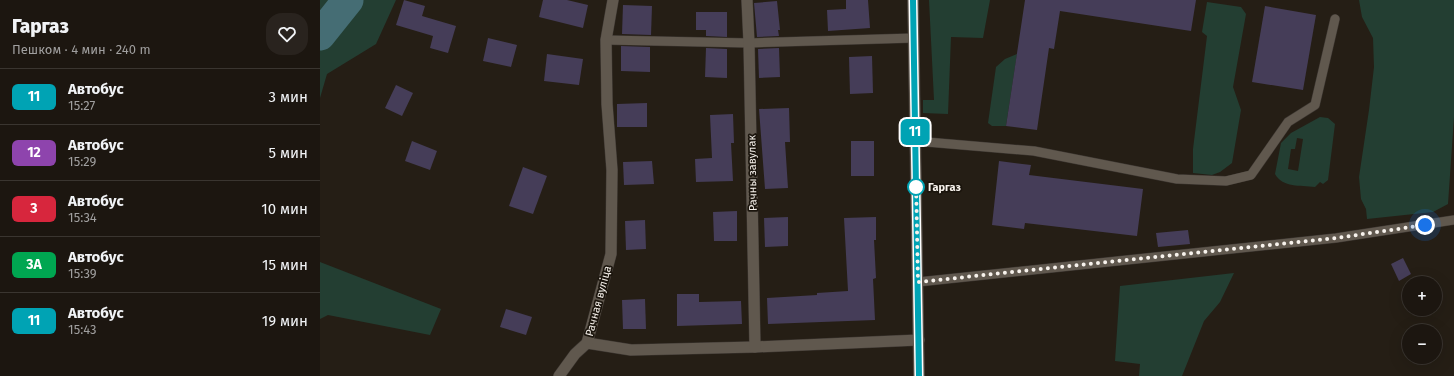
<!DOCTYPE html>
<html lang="ru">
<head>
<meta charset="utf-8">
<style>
  body { margin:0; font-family:"Fira Sans",sans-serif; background:#29231e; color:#f1f3f6; height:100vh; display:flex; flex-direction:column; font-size:15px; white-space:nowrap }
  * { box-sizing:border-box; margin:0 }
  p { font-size:13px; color:#a09f9f }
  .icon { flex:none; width:22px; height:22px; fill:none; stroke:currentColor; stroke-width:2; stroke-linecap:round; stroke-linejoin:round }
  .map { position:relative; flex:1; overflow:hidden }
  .details { display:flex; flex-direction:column; background:#1c1610; width:320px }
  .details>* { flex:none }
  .badge { padding:0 8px; border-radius:6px; font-size:14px; line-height:26px }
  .buttons { position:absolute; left:1082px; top:276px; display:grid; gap:8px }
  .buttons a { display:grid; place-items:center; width:40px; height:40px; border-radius:50%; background:#1c1610; box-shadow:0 4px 16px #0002,0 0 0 1px #3a3530; font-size:20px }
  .you { position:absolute; width:20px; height:20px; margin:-10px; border:3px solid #fff; border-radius:50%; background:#1a73e8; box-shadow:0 0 0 6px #1a73e833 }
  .map>.badge { position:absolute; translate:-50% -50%; box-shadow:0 0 0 2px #fff }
  .round { display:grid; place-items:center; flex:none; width:42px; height:42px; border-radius:16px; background:#29231e }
  .summary { display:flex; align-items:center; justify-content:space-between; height:68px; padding:0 12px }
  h1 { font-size:19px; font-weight:800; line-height:30px }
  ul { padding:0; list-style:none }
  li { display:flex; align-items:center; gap:12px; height:56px; padding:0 12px; border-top:1px solid #3a3530 }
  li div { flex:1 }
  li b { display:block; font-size:15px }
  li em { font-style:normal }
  li .badge { min-width:44px; font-weight:700; text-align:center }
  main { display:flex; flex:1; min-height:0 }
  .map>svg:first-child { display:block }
</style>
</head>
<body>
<main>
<section class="details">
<div class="summary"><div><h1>Гаргаз</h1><p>Пешком · 4 мин · 240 m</p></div><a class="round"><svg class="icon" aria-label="heart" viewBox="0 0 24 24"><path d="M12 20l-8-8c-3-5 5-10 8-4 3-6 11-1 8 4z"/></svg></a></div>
<ul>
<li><span class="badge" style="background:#00a3b4;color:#fff">11</span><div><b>Автобус</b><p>15:27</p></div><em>3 мин</em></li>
<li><span class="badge" style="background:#8e44ad;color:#fff">12</span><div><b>Автобус</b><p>15:29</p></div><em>5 мин</em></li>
<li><span class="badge" style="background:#d7263d;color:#fff">3</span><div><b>Автобус</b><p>15:34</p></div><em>10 мин</em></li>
<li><span class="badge" style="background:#00a651;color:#fff">3А</span><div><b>Автобус</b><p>15:39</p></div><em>15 мин</em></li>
<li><span class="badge" style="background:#00a3b4;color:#fff">11</span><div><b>Автобус</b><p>15:43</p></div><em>19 мин</em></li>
</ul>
</section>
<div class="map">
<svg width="1134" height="376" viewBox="0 0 1134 376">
  <rect width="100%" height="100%" fill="#251e15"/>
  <g fill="#233e32" fill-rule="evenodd">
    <path d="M0,0H76L56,44L7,74L0,98Z"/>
    <path d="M609,0H670L663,38L631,37L628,114L603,113V100H614Z"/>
    <path d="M1039,0H1134V117L1128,204L1113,212L1047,219L1046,209L1041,199L1039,177L1049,110L1054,67L1053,38L1042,17Z"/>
    <path d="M887,2L921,7L926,14L913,87L921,110L912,163L900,172L892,175L873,173V149L887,36L882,32Z"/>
    <path d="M697,54L686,126H672L668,123L676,67L685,59Z"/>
    <path d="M1000,117L1008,118L1015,124L1008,180L1003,184L1000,182L995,187C980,185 963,188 955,174L961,143L971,133ZM977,138L983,139L978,171L968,169L971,149H975Z"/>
    <path d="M0,262L121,309L110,335L8,315L0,319Z"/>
    <path d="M914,273L900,302L884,321L862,376H819L820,364L795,361L800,286Z"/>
  </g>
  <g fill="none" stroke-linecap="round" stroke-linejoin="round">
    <path stroke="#456d74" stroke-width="31" d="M0,35L28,0"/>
  </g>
  <g fill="#453d58">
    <path d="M84,0L105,6L102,16L136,26L128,53L110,48L113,36L76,25Z"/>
    <path d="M223,0H247L268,5L263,28L219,17Z"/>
    <path d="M526,0H548L550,28L508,31L507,10L526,9Z"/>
    <path d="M705,0H876L871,31L740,11L734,49L729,48L717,130L686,126Z"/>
    <path d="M457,1L460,30H458L459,36L437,37L434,3Z"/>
    <path d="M303,5L332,6L331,35L302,34Z"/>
    <path d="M945,6L996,15L983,90L932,82Z"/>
    <path d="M376,12H407V37L386,36V30H376Z"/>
    <path d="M168,38L197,45L191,67L163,61Z"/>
    <path d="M301,46L330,47V72L301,71Z"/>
    <path d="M386,48L407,49V78L385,77Z"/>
    <path d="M459,48L460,77L439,78L438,49Z"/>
    <path d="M227,54L263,59L259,85L224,81Z"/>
    <path d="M552,56L553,93L530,94L529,57Z"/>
    <path d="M76,85L93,93L82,116L65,108Z"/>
    <path d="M327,103V127H297V104Z"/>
    <path d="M469,108L470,142H465L468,188L445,189L439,109Z"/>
    <path d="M413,114L414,143H411L413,181L376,182L375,159L392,158L390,115Z"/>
    <path d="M92,141L117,151L110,170L85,161Z"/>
    <rect x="531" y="141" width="23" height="35"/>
    <path d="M332,161L334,184L304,185L303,162Z"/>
    <path d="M679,161L711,165L709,175L823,189L817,236L705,223L704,229L672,225Z"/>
    <path d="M203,167L227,176L213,214L189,206Z"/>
    <path d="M417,211V241H394L393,212Z"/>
    <path d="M468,217V246L445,247L444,218Z"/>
    <path d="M556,217V240H554L556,278L553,279L555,320L448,324L447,298L497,295V293L528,291L524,218Z"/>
    <path d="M325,220L326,249L306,250L305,221Z"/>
    <path d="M868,230L870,244L838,247L836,233Z"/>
    <path d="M1083,258L1091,274L1079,281L1071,264Z"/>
    <path d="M357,294H379V302L421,301L422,324L357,326Z"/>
    <path d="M325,299L326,329H303L302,300Z"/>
    <path d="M186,309L212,317L206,335L180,327Z"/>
  </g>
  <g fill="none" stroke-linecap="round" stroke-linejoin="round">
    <defs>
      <g id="service">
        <path d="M286,40L429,43L594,38"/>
        <path d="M595,141L714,151L857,179L906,181L931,175L968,122L995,105L1015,19"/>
        <path d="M598,282L1016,238L1134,220"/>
      </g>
      <g id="minor">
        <path d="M293,0L286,40L287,104L292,170L291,254L267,343L311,350L435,347L599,340"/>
        <path d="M427,0L429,43L435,347"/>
        <path d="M239,376L255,354L267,343"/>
      </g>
      <path id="tertiary" d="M593,0L599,376"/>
    </defs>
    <use href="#service" stroke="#3d3732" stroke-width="10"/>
    <use href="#minor" stroke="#3d3732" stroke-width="12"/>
    <use href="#tertiary" stroke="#3d3732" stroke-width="12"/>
    <use href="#service" stroke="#60584e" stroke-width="9"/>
    <use href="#minor" stroke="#60584e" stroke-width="11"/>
    <use href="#tertiary" stroke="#60584e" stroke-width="11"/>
  </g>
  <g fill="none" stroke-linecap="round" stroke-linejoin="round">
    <defs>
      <path id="line" d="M593,0L599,376"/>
    </defs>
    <use href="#line" stroke="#fff" stroke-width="9"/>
    <use href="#line" stroke="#00a3b4" stroke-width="6"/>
    <path stroke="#f7f2ec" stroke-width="4" stroke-dasharray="0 7.2" d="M596,187V181L598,282L1016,238L1105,225"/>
  </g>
  <circle fill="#fff" stroke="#00a3b4" stroke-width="2" cx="596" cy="187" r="8"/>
  <g text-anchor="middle" stroke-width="3.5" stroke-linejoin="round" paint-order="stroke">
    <g font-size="11" fill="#f7f2ec" stroke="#1b150d">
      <text transform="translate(432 173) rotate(-91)" y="4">Рачны завулак</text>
      <text transform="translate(278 301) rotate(-75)" y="4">Рачная вуліца</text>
    </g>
    <g font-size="11" font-weight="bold" fill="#f7f2ec" stroke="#1b150d" text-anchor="start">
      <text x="608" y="191">Гаргаз</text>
    </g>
  </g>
</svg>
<div class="buttons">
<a>+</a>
<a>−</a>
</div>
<div class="you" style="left:1105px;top:225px"></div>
<b class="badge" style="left:595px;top:132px;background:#00a3b4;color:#fff">11</b>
</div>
</main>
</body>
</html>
